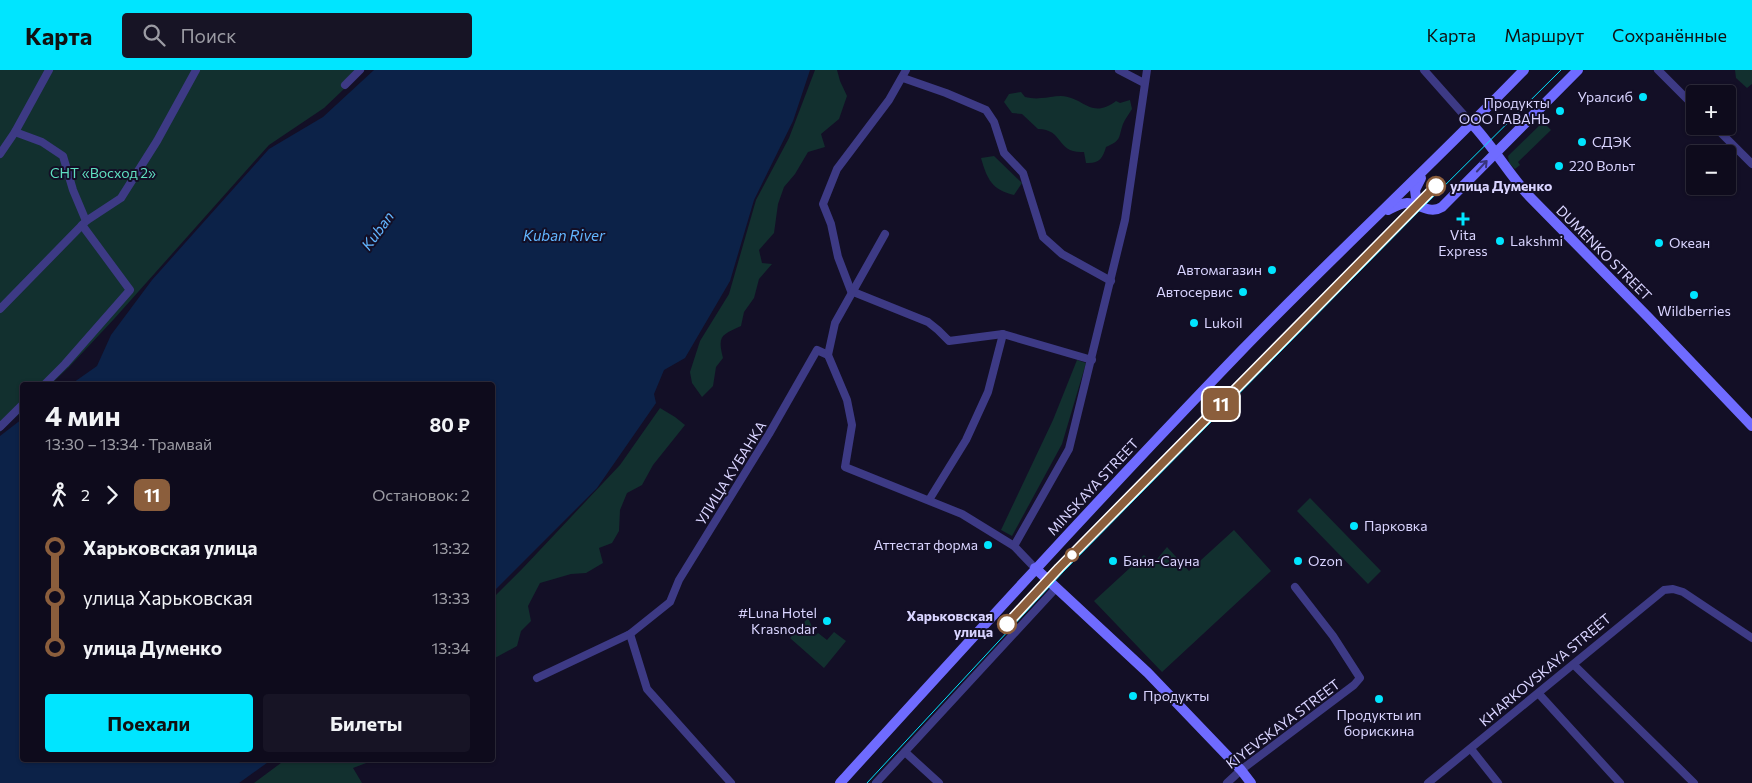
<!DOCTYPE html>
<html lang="ru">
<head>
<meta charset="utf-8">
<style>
  body { margin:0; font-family:Commissioner,sans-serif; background:#171425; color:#f1f3f6; height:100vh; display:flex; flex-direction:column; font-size:19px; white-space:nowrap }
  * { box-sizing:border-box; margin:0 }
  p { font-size:16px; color:#9b9ba3 }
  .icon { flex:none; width:28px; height:28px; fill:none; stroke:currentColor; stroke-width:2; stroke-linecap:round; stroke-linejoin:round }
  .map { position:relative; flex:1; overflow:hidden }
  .sheet { position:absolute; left:20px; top:312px; width:475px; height:380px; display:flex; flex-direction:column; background:#0e0b1c; border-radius:5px; box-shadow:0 1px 4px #0004,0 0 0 1px #2e2b3b }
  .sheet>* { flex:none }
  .badge { padding:0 10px; border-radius:8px; font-size:18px; line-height:32px }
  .tools { position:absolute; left:1686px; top:15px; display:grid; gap:10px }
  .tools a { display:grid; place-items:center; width:50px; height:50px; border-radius:5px; background:#0e0b1c; box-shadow:0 1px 4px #0004,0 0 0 1px #2e2b3b; font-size:25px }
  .map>.badge { position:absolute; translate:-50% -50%; box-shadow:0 0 0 2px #fff }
  .legs { display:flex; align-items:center; gap:8px; height:55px; padding:0 25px; font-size:16px }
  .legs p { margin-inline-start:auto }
  .summary { display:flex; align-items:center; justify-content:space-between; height:85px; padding:0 25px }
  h1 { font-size:28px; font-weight:700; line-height:38px }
  .action { display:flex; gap:10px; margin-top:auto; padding:10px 25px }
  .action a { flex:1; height:58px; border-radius:5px; background:#00e5ff; color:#111; font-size:20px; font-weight:700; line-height:58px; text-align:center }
  .action a+a { background:#171425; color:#f1f3f6 }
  ul { padding:0 25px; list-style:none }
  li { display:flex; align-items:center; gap:18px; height:50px; font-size:19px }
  li i { display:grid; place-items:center; width:8px; height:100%; margin:0 6px; background:currentColor }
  li i::after { content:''; width:12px; height:12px; margin:-6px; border:4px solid; border-radius:50%; background:#0e0b1c }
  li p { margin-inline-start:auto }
  li:first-child i { background:linear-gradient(#0000 50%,currentColor 0) }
  li:last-child i { background:linear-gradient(currentColor 50%,#0000 0) }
  header { display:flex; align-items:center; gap:30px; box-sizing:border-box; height:70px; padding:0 25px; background:#00e5ff; color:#111 }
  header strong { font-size:24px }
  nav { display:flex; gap:28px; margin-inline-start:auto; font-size:18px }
  .search { width:350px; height:45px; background:#171425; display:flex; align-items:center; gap:12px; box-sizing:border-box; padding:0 18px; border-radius:5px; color:#9b9ba3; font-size:19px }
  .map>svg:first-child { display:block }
</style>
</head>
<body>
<header>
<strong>Карта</strong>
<div class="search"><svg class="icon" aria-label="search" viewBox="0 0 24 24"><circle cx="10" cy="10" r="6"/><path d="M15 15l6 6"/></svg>Поиск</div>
<nav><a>Карта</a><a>Маршрут</a><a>Сохранённые</a></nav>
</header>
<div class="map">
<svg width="1752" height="713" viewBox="0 0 1752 713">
  <rect width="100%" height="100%" fill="#130f26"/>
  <g fill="#12302f">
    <path d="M0,0H364L324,38L269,75L114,249L69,297L50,315H22V341L0,362Z"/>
    <path d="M815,0H837L840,11L847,26L839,49L821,64L825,77L808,82L795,104L784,117L778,134L774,163L759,180L762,193L772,194L759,209L754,228L744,242L741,256C722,265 717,265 723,288L716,297L713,316L702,327L692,313L690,302L700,271L729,224L756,130L789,68Z"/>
    <path d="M1735,0H1752V14L1747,18L1736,8Z"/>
    <path d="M1021,22L1025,27C1030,28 1036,29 1041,28C1047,28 1054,26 1061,26C1084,27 1091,50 1116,31L1120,33L1130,30L1132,39C1129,44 1125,49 1123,54C1118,68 1122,70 1106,77C1103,88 1099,94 1086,93L1084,82C1056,84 1064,59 1038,59L1022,44L1012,43L1004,32L1009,24Z"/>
    <path d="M1543,52L1551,60L1518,92L1520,95L1515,99L1509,93L1508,86Z"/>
    <path d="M994,86L1022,113L1014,125C992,120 987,109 981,88Z"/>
    <path d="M1077,290L1086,293L1062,374L1012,466L1001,460L1053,350Z"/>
    <path d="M660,338L675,347L685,355L653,395L642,415L627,423L620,440L619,461L612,473L599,478L603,493L586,503L571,504L540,513L528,536L531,551L521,561L517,576L493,589V528L523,498L620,395Z"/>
    <path d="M1310,428L1381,501L1368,514L1297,441Z"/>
    <path d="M1234,460L1271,501L1162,602L1094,531L1144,485L1153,494L1167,477L1189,501Z"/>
    <path d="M808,548L816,565L818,563L827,570L834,562L846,571L824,598L790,568Z"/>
    <path d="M285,690H374L353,698L362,713H254Z"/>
  </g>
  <g fill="#0c2248">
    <path d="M374,0H810L793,51L754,130L730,211L685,288L664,300L654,324L656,333L597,418L493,522L492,315H70L97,296L111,265L152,210L269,79L323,47Z"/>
    <path d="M22,349V690H271L239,713H0V366Z"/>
  </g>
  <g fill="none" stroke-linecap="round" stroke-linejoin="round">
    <g stroke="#3d3a85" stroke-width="8">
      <path d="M906,0L889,30L837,99L823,134L831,154L838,187L851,221L928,252L938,260L949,271L1003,264L1092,290"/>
      <path d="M1119,0L1144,13"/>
      <path d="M1424,0L1471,53"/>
      <path d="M1658,0L1695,37"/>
      <path d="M903,8L946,23L986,40L994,52L1004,83L1023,103L1043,167L1062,184L1111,211"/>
      <path d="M345,15L360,0"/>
      <path d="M1714,56L1752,94"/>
      <path d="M15,62L42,72L63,86L73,120L86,151"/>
      <path d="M0,84L15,62L49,0"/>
      <path d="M0,239L86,151L121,128L157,71L196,0"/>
      <path d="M828,285L847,330L852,355L845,397L962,444L1014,476L1035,498"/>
      <path d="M44,315L65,294L130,220L82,155"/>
      <path d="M0,357L22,335"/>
      <path d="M929,430L966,370L988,322L1003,264"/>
      <path d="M1014,476L1069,379L1125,150L1147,0"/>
      <path d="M630,564L647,619L731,713"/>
      <path d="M1574,595L1694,713"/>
      <path d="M537,608L630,564L670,532L679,510L769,364L817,280L828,285L835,253L885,164"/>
      <path d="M1539,624L1620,713"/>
      <path d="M1471,679L1498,713"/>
      <path d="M905,682L939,713"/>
      <path d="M876,713L1056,518"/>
      <path d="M1227,713L1241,700L1354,615L1360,608L1333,566L1295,517"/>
      <path d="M1428,713L1664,520L1673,519L1683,522L1752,568"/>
    </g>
    <g stroke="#6f6bff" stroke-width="10">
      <path d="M1471,53C1493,76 1508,103 1529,126L1648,247L1752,356"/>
      <path d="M1417,135L1415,120L1421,108"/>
      <path d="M1388,140C1394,137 1401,133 1407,133C1420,133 1429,145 1442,137L1578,0"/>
      <path d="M1035,498L1148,603L1241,700L1251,713"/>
      <path d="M840,713C973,567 1105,422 1242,280C1334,185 1432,95 1524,0"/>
    </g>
    <path stroke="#00e5ff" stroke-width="1" d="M867,713L1063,502L1423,137L1561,0"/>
  </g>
  <defs><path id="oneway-shaft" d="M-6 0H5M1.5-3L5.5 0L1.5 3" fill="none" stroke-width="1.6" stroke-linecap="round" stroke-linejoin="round" transform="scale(1.25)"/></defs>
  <use stroke="#38347d" href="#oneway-shaft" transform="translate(1482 96) rotate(-47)"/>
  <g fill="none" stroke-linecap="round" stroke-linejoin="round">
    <defs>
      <path id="line-1" d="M1007,554L1059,498L1436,116"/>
    </defs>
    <use href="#line-1" stroke="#fff" stroke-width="11"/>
    <use href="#line-1" stroke="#8b5e3c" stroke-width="8"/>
  </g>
  <g fill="#00e5ff" stroke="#130f26" stroke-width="2">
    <circle cx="1643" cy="27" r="5"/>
    <circle cx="1560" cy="41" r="5"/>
    <circle cx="1582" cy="72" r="5"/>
    <circle cx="1559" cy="96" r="5"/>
    <path d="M1460.5 141.5h5v5h5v5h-5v5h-5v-5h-5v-5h5z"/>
    <circle cx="1500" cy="171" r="5"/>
    <circle cx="1659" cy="173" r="5"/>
    <circle cx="1272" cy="200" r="5"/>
    <circle cx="1243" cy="222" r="5"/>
    <circle cx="1694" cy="225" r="5"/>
    <circle cx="1194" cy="253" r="5"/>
    <circle cx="1354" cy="456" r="5"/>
    <circle cx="988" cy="475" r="5"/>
    <circle cx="1113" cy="491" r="5"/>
    <circle cx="1298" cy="491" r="5"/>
    <circle cx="827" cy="551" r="5"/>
    <circle cx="1133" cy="626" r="5"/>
    <circle cx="1379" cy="629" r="5"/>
  </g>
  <g fill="#fff" stroke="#8b5e3c" stroke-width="2.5">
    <circle cx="1436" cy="116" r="9"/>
    <circle cx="1072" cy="485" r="6"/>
    <circle cx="1007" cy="554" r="9"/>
  </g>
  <g text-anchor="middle" stroke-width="4" stroke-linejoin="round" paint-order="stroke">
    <g font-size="14" fill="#d9d4ff" stroke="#130f26" text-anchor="start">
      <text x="1633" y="32" text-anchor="end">Уралсиб</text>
      <text x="1550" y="38" text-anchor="end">Продукты<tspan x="1550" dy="16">ООО ГАВАНЬ</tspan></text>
      <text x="1592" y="77">СДЭК</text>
      <text x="1569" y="101">220 Вольт</text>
      <text x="1463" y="170" text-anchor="middle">Vita<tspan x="1463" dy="16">Express</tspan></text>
      <text x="1510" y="176">Lakshmi</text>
      <text x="1669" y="178">Океан</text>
      <text x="1262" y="205" text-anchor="end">Автомагазин</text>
      <text x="1233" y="227" text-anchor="end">Автосервис</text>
      <text x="1694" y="246" text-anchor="middle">Wildberries</text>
      <text x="1204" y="258">Lukoil</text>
      <text x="1364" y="461">Парковка</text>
      <text x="978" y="480" text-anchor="end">Аттестат форма</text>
      <text x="1123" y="496">Баня-Сауна</text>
      <text x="1308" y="496">Ozon</text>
      <text x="817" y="548" text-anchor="end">#Luna Hotel<tspan x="817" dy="16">Krasnodar</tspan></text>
      <text x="1143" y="631">Продукты</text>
      <text x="1379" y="650" text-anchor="middle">Продукты ип<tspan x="1379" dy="16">борискина</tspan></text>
    </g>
    <g font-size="14" fill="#5fe0c0" stroke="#130f26">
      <text x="103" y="108">СНТ «Восход 2»</text>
    </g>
    <g font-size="14" font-weight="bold" fill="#d9d4ff" stroke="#130f26" text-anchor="start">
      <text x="1450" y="121">улица Думенко</text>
      <text x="993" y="551" text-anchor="end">Харьковская<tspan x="993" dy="16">улица</tspan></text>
    </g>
    <g font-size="14" fill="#d9d4ff" stroke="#130f26">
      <text transform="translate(1604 183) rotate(45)" y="5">DUMENKO STREET</text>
      <text transform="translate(731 403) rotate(-58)" y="5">УЛИЦА КУБАНКА</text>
      <text transform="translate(1093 417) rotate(-47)" y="5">MINSKAYA STREET</text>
      <text transform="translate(1545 600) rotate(-40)" y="5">KHARKOVSKAYA STREET</text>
      <text transform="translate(1283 654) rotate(-37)" y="5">KIYEVSKAYA STREET</text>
    </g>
    <g font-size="15" font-style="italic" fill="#62b6ff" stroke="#130f26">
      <text transform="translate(378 161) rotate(-54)" y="5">Kuban</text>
      <text x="564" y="171">Kuban River</text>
    </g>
  </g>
</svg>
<div class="tools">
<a>+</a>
<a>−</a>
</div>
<b class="badge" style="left:1221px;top:334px;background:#8b5e3c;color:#fff">11</b>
<section class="sheet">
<div class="summary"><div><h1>4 мин</h1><p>13:30 – 13:34 · Трамвай</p></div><b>80 ₽</b></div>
<div class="legs"><svg class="icon" aria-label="walk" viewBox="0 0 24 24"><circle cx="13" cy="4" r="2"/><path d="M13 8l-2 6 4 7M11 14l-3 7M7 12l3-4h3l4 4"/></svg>2<svg class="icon" aria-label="forward" viewBox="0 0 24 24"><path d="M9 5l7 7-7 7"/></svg><b class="badge" style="background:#8b5e3c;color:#fff">11</b><p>Остановок: 2</p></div>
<ul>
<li><i style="color:#8b5e3c"></i><b>Харьковская улица</b><p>13:32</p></li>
<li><i style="color:#8b5e3c"></i><span>улица Харьковская</span><p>13:33</p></li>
<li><i style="color:#8b5e3c"></i><b>улица Думенко</b><p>13:34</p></li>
</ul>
<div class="action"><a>Поехали</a><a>Билеты</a></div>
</section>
</div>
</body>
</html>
